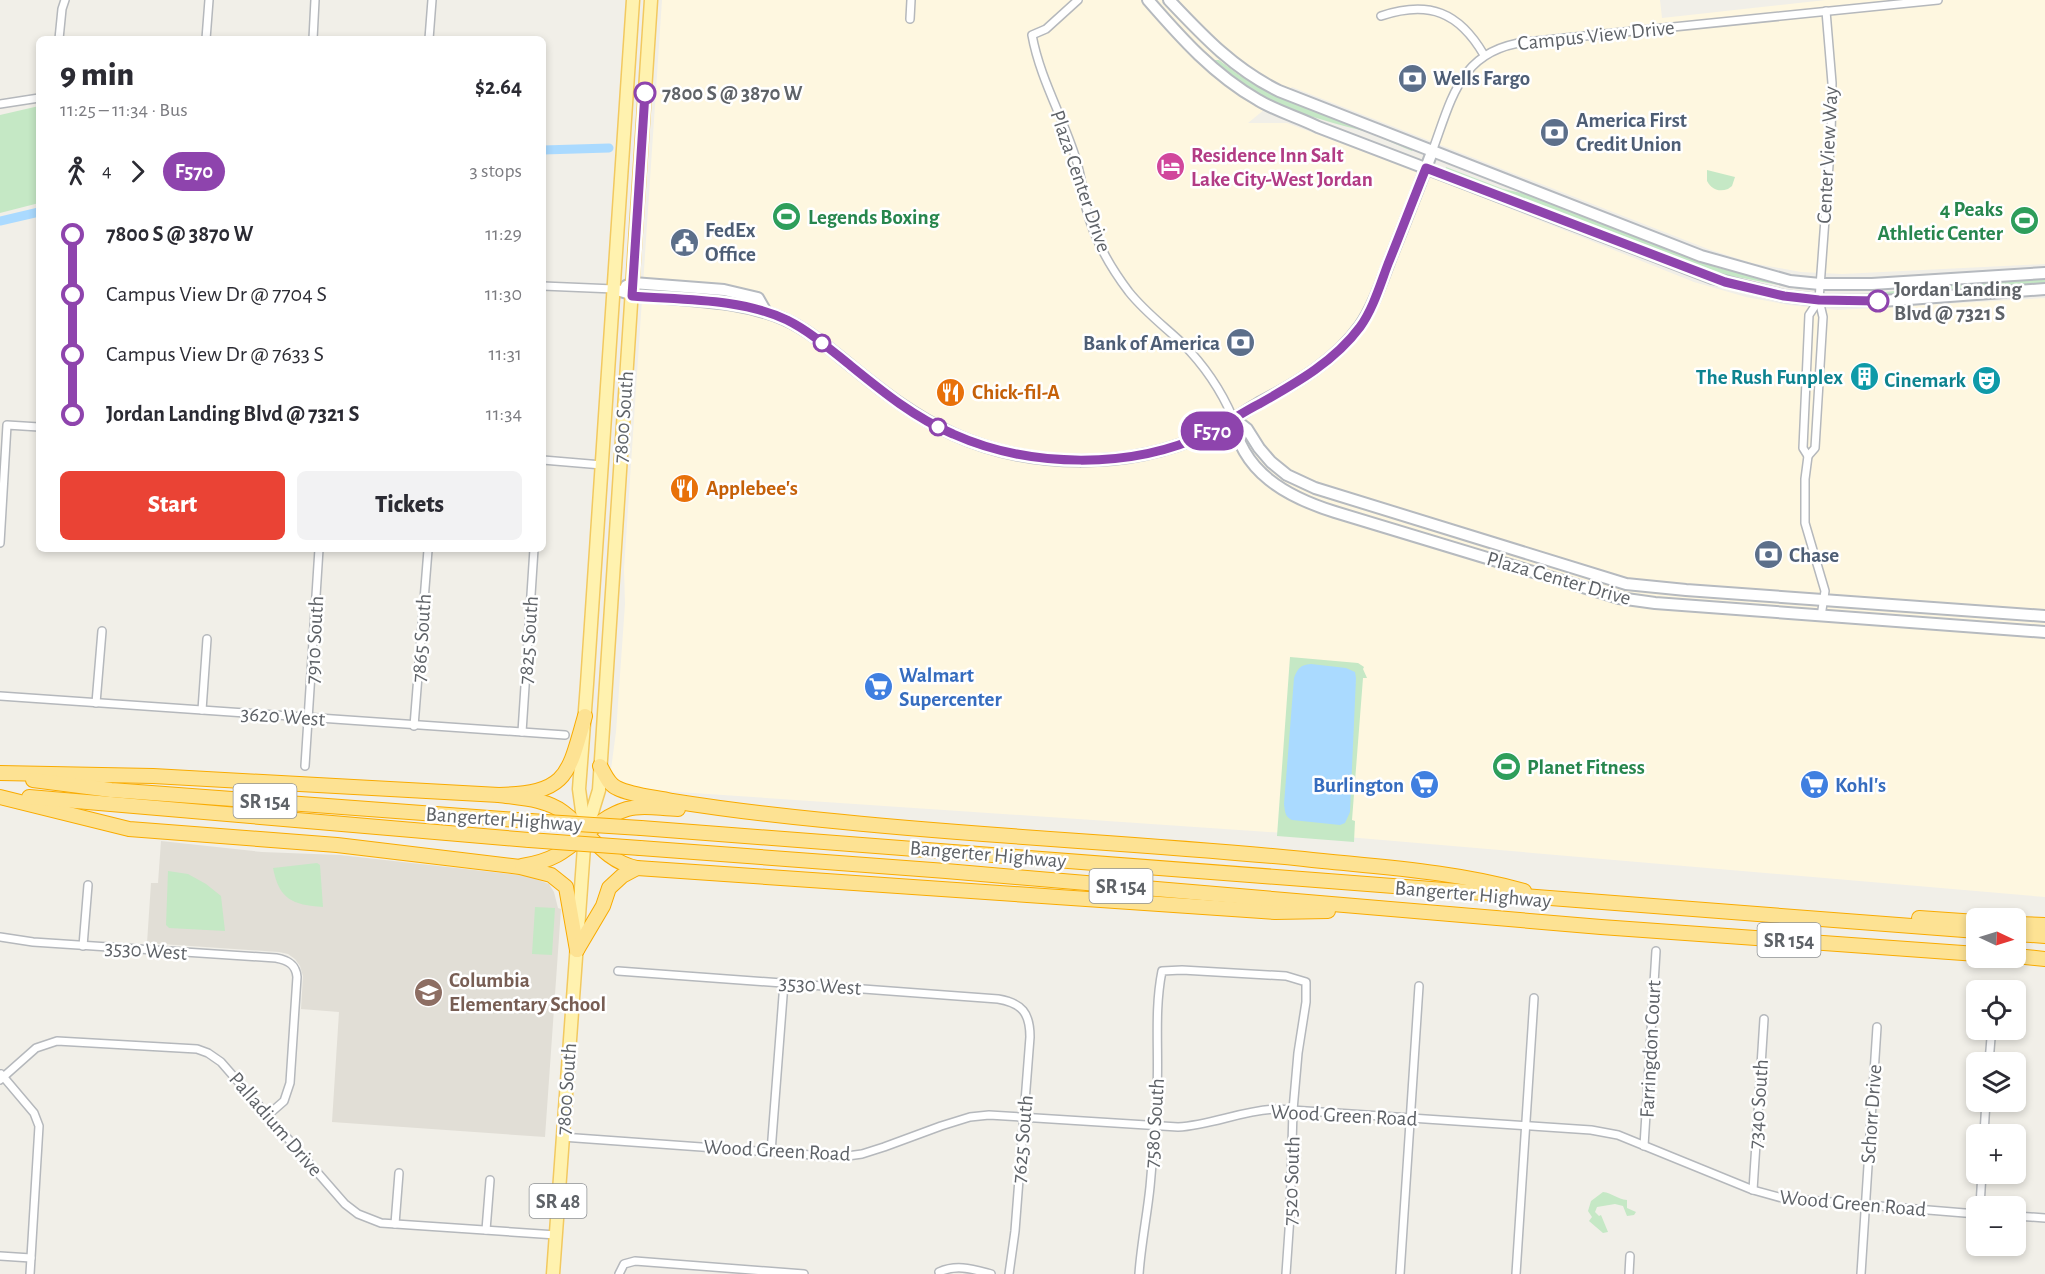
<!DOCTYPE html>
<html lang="en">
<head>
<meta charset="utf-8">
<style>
  body { margin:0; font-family:"Alegreya Sans",sans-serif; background:#f2f2f3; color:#2b2b33; height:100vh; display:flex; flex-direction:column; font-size:22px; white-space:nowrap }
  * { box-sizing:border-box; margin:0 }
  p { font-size:20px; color:#7c7c81 }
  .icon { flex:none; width:33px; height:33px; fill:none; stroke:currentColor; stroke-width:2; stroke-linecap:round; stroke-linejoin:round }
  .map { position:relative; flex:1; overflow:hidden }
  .panel { position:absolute; left:36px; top:36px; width:510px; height:516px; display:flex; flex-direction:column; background:#fff; border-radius:9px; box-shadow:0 3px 9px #0003 }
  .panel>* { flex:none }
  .badge { padding:0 12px; border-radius:20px; font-size:21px; line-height:39px }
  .needle { width:39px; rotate:94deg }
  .buttons { position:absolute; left:1966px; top:908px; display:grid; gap:12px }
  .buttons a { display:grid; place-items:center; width:60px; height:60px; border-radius:9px; background:#fff; box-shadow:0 3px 9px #0003; font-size:30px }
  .map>.badge { position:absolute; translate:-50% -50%; box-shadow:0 0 0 3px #fff }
  .legs { display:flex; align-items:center; gap:9px; height:66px; padding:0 24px; font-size:20px }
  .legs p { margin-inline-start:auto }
  .headline { display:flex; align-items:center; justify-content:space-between; height:102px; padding:0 24px }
  h1 { font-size:33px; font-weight:800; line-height:45px }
  .button { display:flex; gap:12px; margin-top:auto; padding:12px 24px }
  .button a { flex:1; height:69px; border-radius:9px; background:#ea4335; color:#fff; font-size:24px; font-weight:800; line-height:69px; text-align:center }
  .button a+a { background:#f2f2f3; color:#2b2b33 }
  ul { padding:0 24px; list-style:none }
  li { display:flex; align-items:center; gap:21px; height:60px; font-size:22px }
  li i { display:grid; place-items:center; width:9px; height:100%; margin:0 8px; background:currentColor }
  li i::after { content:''; width:15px; height:15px; margin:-8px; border:4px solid; border-radius:50%; background:#fff }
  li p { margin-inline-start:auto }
  li:first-child i { background:linear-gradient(#0000 50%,currentColor 0) }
  li:last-child i { background:linear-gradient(currentColor 50%,#0000 0) }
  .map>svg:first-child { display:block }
</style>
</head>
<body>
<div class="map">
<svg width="2045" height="1274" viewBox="0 0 2045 1274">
  <rect width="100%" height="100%" fill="#f1efe8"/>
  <path fill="#fef7e0" d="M662,0H1660L1662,18L1826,0H2045V264L1842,274L1801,272L1752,263L1708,249L1292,87L1248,123H1287L1441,181L1694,282L1746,297L1789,305L1838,310L2045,298V897L1359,838L648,790L615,782L611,769L616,732L625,604L624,569Z"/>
  <path fill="#e1ded6" d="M161,841L262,852L340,855L528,876L549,884L554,892L558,908L561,909L545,1137L332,1122L339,1012L301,1009L303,976L300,966L295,959L288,954L279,952L147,943L151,883H158Z"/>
  <g fill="#c5e8c5">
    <path d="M1215,60H1219L1239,75L1270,92L1413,149L1412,151C1394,144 1375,134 1356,129C1305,116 1252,100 1214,63Z"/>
    <path d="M39,106V203L0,213V115Z"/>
    <path d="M1446,167L1503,189L1535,196L1715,267L1766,280L1800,286V289L1706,271L1445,170Z"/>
    <path d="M1707,170L1735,177L1732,186L1728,189C1719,192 1712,190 1707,181Z"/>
    <path d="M2045,278V284L1893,295L1839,296L1896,291L1924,286Z"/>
    <path d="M1290,657L1358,663L1364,667L1363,669L1367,678H1363L1352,820L1355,821L1354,842L1277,836Z"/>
    <path d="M317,863L320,865L323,907C292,905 279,899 273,868Z"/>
    <path d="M168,871L188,874L206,884L221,896L225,931L169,928L166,925Z"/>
    <path d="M535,907L555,908L552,955L532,954Z"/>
    <path d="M1603,1192C1612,1193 1617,1199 1627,1200V1208L1636,1212L1634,1215L1627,1216L1623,1206L1615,1204L1597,1207L1595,1212L1599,1216L1601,1215L1608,1232L1603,1233L1589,1221L1592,1217L1588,1211L1591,1201Z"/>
  </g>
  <path fill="#aadaff" d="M1311,664L1346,668L1355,672L1356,678L1350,812L1345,823L1340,825L1292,820C1285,817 1285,812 1284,804L1294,678C1298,668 1300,665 1311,664Z"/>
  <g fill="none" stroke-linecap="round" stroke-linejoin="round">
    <g stroke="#aadaff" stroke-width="9">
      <path d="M543,150L609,148"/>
      <path d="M0,221L39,212"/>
    </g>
    <defs>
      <g id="street">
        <path d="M1078,0L1046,29L1032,35C1040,79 1063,117 1076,159C1081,175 1083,192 1086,208C1094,239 1110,267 1129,292C1145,312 1164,326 1182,343C1203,364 1221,390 1233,418"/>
        <path d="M1381,16C1429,0 1459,12 1484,55"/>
        <path d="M910,19L911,0"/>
        <path d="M59,39L62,9L65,0"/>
        <path d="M206,39L209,0"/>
        <path d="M313,39L315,0"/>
        <path d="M429,39L432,0"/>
        <path d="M0,104L39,98"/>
        <path d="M1432,152C1452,98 1460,50 1526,42L1938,0"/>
        <path d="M543,286L614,289"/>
        <path d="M1819,300L1809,315L1803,448L1808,456L1805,479V523L1825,591L1821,616"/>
        <path d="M1808,456L1815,448L1823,317L1819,300L1831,138L1832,83L1826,11"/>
        <path d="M543,460L602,465"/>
        <path d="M0,543L7,425L39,427"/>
        <path d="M0,696L565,735"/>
        <path d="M96,703L102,631"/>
        <path d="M202,710L207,639"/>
        <path d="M414,726L428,550"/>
        <path d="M522,732L534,549"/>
        <path d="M305,766L319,549"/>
        <path d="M0,937L33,942L276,958C287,960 296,964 297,977L290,1083L284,1101L268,1115"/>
        <path d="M83,946L88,885"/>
        <path d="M618,971L998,999C1022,1003 1030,1013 1030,1037L1015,1231L1009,1274"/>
        <path d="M1989,1062L1991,1038"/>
        <path d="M1,1074L34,1113L39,1126L30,1274"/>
        <path d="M0,1080L36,1048L57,1041L197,1049L208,1053L221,1062L345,1204L358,1214L381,1223L556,1235"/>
        <path d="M1984,1134L1986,1101"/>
        <path d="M562,1137L840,1157L862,1154L884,1147L941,1126L970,1117L989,1115L1178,1127C1212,1125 1243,1110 1277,1109L1591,1130L1618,1135L1753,1190L1782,1198L1977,1214"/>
        <path d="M1644,1146L1656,951"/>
        <path d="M771,1152L784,983"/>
        <path d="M1753,1190L1764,1019"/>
        <path d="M1980,1206L1982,1173"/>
        <path d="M2016,1216L2045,1218"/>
        <path d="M395,1224L399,1173"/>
        <path d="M486,1230L490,1180"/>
        <path d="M0,1256L31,1258"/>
        <path d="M939,1272C957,1264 972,1269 991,1274"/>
        <path d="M619,1274L624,1264L635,1261L804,1274"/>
        <path d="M1139,1274C1141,1245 1147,1216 1150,1187C1153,1155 1155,1123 1157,1091C1159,1050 1154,1011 1162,971L1182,970L1286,976L1306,982V1002L1298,1053L1293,1110L1290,1216L1286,1274"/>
        <path d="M1400,1274L1419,986"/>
        <path d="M1516,1274L1534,998"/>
        <path d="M1629,1274L1630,1256"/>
        <path d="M1861,1274L1877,1027"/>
      </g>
      <g id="secondary">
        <path d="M1148,0C1181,38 1214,75 1258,100C1276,111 1298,117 1318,127L1712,278L1784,296L1819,300L1882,301L2045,289"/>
        <path d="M1169,0C1204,37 1234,69 1279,91L1701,256L1790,281L1820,284H1872L2045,273"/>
        <path d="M626,286L633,283L724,290L758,298L766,312"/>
        <path d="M614,289C636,297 657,297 679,299C716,302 751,305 784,319C809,330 830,349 851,366C883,392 915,417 953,434C1030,469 1129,470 1206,434C1224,426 1242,413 1259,403C1297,383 1335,361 1360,326C1374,306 1382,280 1391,257C1405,222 1419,187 1432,152"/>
        <path d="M1233,418C1241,472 1287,497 1335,512L1619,598L1655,603L2045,632"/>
        <path d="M1233,418L1247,429L1259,448L1271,462L1287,475L1315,488L1626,584L1686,590L2045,616"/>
      </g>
      <g id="primary">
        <path d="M587,829L599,790L651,0"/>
        <path d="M553,1274L585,833L579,789L587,684L633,0"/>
      </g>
      <g id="highway">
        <path d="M600,766C605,774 608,784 617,788C633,796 655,797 672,801C722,809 772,815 823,820C983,837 1144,843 1304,859C1378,867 1454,871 1524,891"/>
        <path d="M0,773L153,776L499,795C568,793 568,775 585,716"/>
        <path d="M33,780L111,790L530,821"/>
        <path d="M499,795C520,798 546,799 563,812C589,831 603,861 637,868L1275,912L1328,911"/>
        <path d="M0,797L129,829L337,845L520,867L551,875L566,887L577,950"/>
        <path d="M29,797L529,840"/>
        <path d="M641,828L1977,931"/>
        <path d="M640,848L946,871L1601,927L1977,954"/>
        <path d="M522,866C534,864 546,861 557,855C582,841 597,818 627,809C644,804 661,809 678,809"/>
        <path d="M1919,918L1977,922"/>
        <path d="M2016,924L2045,925"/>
        <path d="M2016,934L2045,936"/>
        <path d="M577,950L603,906L609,888L622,876L637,868"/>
        <path d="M2016,956L2045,959"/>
      </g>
    </defs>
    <use href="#street" stroke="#b5b8bc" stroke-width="10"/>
    <use href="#secondary" stroke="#b6babf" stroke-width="14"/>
    <use href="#primary" stroke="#f2c960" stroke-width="15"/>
    <use href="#highway" stroke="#f9ab00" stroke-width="16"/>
    <use href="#street" stroke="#fff" stroke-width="7"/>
    <use href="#secondary" stroke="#fff" stroke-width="10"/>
    <use href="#primary" stroke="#fff2af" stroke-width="12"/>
    <use href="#highway" stroke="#fde293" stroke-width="14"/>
    <defs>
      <g id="highway-bridge">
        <path d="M530,821L641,828"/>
        <path d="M529,840L640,848"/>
      </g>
    </defs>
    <use href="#highway-bridge" stroke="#f9ab00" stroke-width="16" stroke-linecap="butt"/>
    <use href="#highway-bridge" stroke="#fde293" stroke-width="14"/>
  </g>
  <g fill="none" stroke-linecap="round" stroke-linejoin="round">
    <defs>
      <path id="line-1" d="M645,93L632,296C683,300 740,298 787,320C811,332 831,350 851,366C883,392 915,418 953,434C1029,468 1132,470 1208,433C1225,425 1241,413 1259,404C1296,383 1334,362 1360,327C1373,309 1380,285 1388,264C1401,232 1413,200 1426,168L1725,282L1784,296L1819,300L1878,301"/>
    </defs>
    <use href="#line-1" stroke="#fff" stroke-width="14"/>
    <use href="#line-1" stroke="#8e44ad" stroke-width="9"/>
  </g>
  <defs>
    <symbol id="bank-disc" viewBox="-11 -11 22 22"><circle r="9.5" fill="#5c6f8a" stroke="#fff"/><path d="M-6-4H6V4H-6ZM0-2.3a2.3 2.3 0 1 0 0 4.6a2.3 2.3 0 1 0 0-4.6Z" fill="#fff"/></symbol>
    <symbol id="hotel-disc" viewBox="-11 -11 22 22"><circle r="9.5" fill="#d1479c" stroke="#fff"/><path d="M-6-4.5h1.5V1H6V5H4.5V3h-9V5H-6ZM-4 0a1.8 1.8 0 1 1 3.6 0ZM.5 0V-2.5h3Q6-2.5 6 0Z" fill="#fff"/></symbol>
    <symbol id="stadium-disc" viewBox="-11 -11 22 22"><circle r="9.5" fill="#2e9e5b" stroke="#fff"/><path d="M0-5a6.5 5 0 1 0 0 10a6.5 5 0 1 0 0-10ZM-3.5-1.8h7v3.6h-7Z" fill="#fff"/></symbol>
    <symbol id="civic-disc" viewBox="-11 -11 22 22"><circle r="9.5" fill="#5c6f8a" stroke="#fff"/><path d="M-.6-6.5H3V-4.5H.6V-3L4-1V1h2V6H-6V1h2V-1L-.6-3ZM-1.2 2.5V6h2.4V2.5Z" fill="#fff"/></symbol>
    <symbol id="building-disc" viewBox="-11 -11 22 22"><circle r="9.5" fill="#0f9aa8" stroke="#fff"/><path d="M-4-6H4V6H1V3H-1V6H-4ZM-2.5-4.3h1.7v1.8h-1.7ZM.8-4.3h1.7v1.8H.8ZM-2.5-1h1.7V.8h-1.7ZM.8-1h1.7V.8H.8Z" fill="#fff"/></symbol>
    <symbol id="theatre-disc" viewBox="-11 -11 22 22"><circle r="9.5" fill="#0f9aa8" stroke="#fff"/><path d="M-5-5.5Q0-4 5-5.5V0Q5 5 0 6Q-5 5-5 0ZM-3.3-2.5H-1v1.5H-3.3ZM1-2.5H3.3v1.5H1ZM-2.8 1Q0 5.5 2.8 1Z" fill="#fff"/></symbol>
    <symbol id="restaurant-disc" viewBox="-11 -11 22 22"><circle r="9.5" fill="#e8710a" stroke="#fff"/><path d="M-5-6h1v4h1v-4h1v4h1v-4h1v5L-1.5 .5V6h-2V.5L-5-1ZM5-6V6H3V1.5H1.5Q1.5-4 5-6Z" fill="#fff"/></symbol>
    <symbol id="supermarket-disc" viewBox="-11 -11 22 22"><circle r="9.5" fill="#3f7fe0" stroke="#fff"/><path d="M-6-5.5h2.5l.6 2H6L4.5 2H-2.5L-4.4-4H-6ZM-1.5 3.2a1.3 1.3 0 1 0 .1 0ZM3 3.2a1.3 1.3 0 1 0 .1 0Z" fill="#fff"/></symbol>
    <symbol id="school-disc" viewBox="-11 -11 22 22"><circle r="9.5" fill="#8d6e63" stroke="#fff"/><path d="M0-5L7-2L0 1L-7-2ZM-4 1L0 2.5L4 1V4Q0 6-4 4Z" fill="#fff"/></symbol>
  </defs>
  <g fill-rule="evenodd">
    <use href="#bank-disc" x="1396" y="62" width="33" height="33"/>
    <use href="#bank-disc" x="1538" y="116" width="33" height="33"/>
    <use href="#hotel-disc" x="1154" y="150" width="33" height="33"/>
    <use href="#stadium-disc" x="770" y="200" width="33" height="33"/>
    <use href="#stadium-disc" x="2008" y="204" width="33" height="33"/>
    <use href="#civic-disc" x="668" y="226" width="33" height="33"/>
    <use href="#bank-disc" x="1224" y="326" width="33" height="33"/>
    <use href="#building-disc" x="1848" y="360" width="33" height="33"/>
    <use href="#theatre-disc" x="1970" y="364" width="33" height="33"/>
    <use href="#restaurant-disc" x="934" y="376" width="33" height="33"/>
    <use href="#restaurant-disc" x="668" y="472" width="33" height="33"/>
    <use href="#bank-disc" x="1752" y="538" width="33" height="33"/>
    <use href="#supermarket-disc" x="862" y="670" width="33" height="33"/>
    <use href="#stadium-disc" x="1490" y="750" width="33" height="33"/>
    <use href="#supermarket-disc" x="1408" y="768" width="33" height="33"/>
    <use href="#supermarket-disc" x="1798" y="768" width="33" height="33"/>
    <use href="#school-disc" x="412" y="976" width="33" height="33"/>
  </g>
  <g fill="#fff" stroke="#8e44ad" stroke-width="3">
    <circle cx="645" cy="93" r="10"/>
    <circle cx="1878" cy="301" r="10"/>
    <circle cx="822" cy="343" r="8"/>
    <circle cx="938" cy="427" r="8"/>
  </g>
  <g text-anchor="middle" stroke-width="5" stroke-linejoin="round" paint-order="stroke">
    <g fill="#fff" stroke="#8f9295" stroke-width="1.5">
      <rect x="233.5" y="784" width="63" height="34" rx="4.5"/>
      <rect x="1089.5" y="869" width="63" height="34" rx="4.5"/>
      <rect x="1757.5" y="923" width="63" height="34" rx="4.5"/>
      <rect x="529.5" y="1184" width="57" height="34" rx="4.5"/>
    </g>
    <g font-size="20" font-weight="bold" fill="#5f6368">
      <text x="265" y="808">SR 154</text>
      <text x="1121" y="893">SR 154</text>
      <text x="1789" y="947">SR 154</text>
      <text x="558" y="1208">SR 48</text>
    </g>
    <g font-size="21" fill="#5f6368" stroke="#fff">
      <text transform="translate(1596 35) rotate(-6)" y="7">Campus View Drive</text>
      <text transform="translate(1827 155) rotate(-87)" y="7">Center View Way</text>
      <text transform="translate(1081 181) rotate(71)" y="7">Plaza Center Drive</text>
      <text transform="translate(623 417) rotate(-86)" y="7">7800 South</text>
      <text transform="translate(1559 578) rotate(16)" y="7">Plaza Center Drive</text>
      <text transform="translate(421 638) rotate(-86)" y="7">7865 South</text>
      <text transform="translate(314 640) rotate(-87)" y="7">7910 South</text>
      <text transform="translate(528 640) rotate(-86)" y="7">7825 South</text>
      <text transform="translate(283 716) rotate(4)" y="7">3620 West</text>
      <text transform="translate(504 819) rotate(4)" y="7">Bangerter Highway</text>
      <text transform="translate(988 854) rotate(5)" y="7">Bangerter Highway</text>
      <text transform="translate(1473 894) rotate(5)" y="7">Bangerter Highway</text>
      <text transform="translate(146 950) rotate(4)" y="7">3530 West</text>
      <text transform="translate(820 985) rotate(4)" y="7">3530 West</text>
      <text transform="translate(1650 1049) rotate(-87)" y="7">Farringdon Court</text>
      <text transform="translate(566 1089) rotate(-86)" y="7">7800 South</text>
      <text transform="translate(1758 1104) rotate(-86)" y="7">7340 South</text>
      <text transform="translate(1871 1114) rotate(-86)" y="7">Schorr Drive</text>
      <text transform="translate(1344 1115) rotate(3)" y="7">Wood Green Road</text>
      <text transform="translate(1154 1123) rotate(-86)" y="7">7580 South</text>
      <text transform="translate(276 1124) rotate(49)" y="7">Palladium Drive</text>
      <text transform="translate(1022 1139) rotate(-85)" y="7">7625 South</text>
      <text transform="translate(777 1150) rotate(3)" y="7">Wood Green Road</text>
      <text transform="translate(1291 1181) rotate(-88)" y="7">7520 South</text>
      <text transform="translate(1853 1203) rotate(5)" y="7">Wood Green Road</text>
    </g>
    <g font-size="21" font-weight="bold" fill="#4e5e75" stroke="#fff" text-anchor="start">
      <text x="1433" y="85">Wells Fargo</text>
      <text x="1576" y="127">America First<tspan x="1576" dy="24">Credit Union</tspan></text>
      <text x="705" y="237">FedEx<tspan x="705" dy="24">Office</tspan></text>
      <text x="1220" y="350" text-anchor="end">Bank of America</text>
      <text x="1789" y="562">Chase</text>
    </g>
    <g font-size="21" font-weight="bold" fill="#5f6368" stroke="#fff" text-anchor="start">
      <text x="662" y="100">7800 S @ 3870 W</text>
      <text x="1894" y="296">Jordan Landing<tspan x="1894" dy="24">Blvd @ 7321 S</tspan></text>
    </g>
    <g font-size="21" font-weight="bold" fill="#b23c85" stroke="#fff" text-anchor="start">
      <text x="1191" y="162">Residence Inn Salt<tspan x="1191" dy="24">Lake City-West Jordan</tspan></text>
    </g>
    <g font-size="21" font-weight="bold" fill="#27864d" stroke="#fff" text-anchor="start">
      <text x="2003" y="216" text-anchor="end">4 Peaks<tspan x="2003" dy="24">Athletic Center</tspan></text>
      <text x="808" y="224">Legends Boxing</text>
      <text x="1527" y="774">Planet Fitness</text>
    </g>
    <g font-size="21" font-weight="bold" fill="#0d838f" stroke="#fff" text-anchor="end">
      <text x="1843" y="384">The Rush Funplex</text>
      <text x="1966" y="387">Cinemark</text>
    </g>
    <g font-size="21" font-weight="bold" fill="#c56008" stroke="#fff" text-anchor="start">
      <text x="972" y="399">Chick-fil-A</text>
      <text x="706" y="495">Applebee's</text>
    </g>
    <g font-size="21" font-weight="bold" fill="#366cbe" stroke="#fff" text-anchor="start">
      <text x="899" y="682">Walmart<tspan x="899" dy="24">Supercenter</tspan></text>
      <text x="1404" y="792" text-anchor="end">Burlington</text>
      <text x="1835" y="792">Kohl's</text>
    </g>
    <g font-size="21" font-weight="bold" fill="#785e54" stroke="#fff" text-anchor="start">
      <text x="449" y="987">Columbia<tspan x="449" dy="24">Elementary School</tspan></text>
    </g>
  </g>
</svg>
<div class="buttons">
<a><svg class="needle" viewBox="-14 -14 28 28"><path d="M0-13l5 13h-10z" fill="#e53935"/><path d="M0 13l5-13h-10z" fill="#7c7c81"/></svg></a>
<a><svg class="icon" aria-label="locate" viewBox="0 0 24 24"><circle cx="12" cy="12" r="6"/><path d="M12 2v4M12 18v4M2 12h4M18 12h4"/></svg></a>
<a><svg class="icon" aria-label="layers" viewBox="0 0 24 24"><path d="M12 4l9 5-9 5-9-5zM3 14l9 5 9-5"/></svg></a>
<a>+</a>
<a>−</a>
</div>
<b class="badge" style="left:1212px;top:431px;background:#8e44ad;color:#fff">F570</b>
<section class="panel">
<div class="headline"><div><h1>9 min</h1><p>11:25 – 11:34 · Bus</p></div><b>$2.64</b></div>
<div class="legs"><svg class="icon" aria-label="walk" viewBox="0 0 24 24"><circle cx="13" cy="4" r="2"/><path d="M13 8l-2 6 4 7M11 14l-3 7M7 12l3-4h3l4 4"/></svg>4<svg class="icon" aria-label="forward" viewBox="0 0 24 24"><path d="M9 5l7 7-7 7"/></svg><b class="badge" style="background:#8e44ad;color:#fff">F570</b><p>3 stops</p></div>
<ul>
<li><i style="color:#8e44ad"></i><b>7800 S @ 3870 W</b><p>11:29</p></li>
<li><i style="color:#8e44ad"></i><span>Campus View Dr @ 7704 S</span><p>11:30</p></li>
<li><i style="color:#8e44ad"></i><span>Campus View Dr @ 7633 S</span><p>11:31</p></li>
<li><i style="color:#8e44ad"></i><b>Jordan Landing Blvd @ 7321 S</b><p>11:34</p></li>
</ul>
<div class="button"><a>Start</a><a>Tickets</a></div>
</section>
</div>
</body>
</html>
